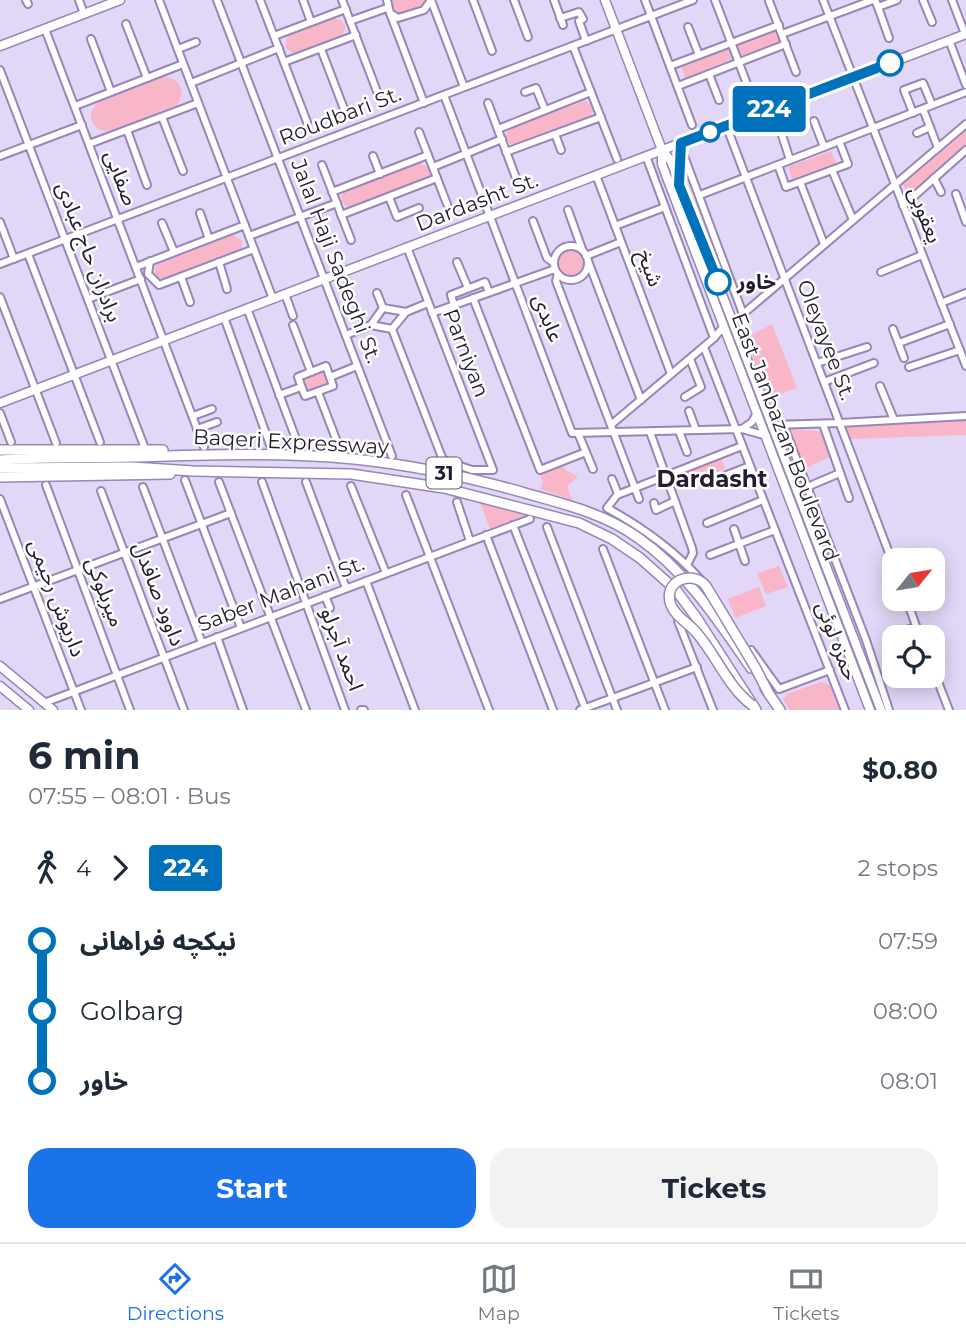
<!DOCTYPE html>
<html lang="en">
<head>
<meta charset="utf-8">
<style>
  body { margin:0; font-family:Montserrat,"Noto Sans Arabic",sans-serif; background:#f2f2f3; color:#1f2937; height:100vh; display:flex; flex-direction:column; font-size:26px; white-space:nowrap }
  * { box-sizing:border-box; margin:0 }
  p { font-size:23px; color:#747a83 }
  .icon { flex:none; width:38px; height:38px; fill:none; stroke:currentColor; stroke-width:2; stroke-linecap:round; stroke-linejoin:round }
  .map { position:relative; height:710px; overflow:hidden }
  .panel { display:flex; flex-direction:column; background:#fff; flex:1 }
  .panel>* { flex:none }
  .badge { padding:0 14px; border-radius:5px; font-size:24px; line-height:46px }
  .needle { width:46px; rotate:60deg }
  .controls { position:absolute; left:882px; top:548px; display:grid; gap:14px }
  .controls a { display:grid; place-items:center; width:63px; height:63px; border-radius:14px; background:#fff; box-shadow:0 4px 18px #0003; font-size:35px }
  .map>.badge { position:absolute; translate:-50% -50%; box-shadow:0 0 0 4px #fff }
  .legs { display:flex; align-items:center; gap:10px; height:77px; padding:0 28px; font-size:23px }
  .legs p { margin-inline-start:auto }
  .overview { display:flex; align-items:center; justify-content:space-between; height:119px; padding:0 28px }
  h1 { font-size:38px; font-weight:700; line-height:52px }
  .cta { display:flex; gap:14px; margin-top:auto; padding:14px 28px }
  .cta a { flex:1; height:80px; border-radius:21px; background:#1a73e8; color:#fff; font-size:28px; font-weight:700; line-height:80px; text-align:center }
  .cta a+a { background:#f2f2f3; color:#1f2937 }
  ul { padding:0 28px; list-style:none }
  li { display:flex; align-items:center; gap:24px; height:70px; font-size:26px }
  li i { display:grid; place-items:center; width:10px; height:100%; margin:0 9px; background:currentColor }
  li i::after { content:''; width:18px; height:18px; margin:-9px; border:5px solid; border-radius:50%; background:#fff }
  li p { margin-inline-start:auto }
  li:first-child i { background:linear-gradient(#0000 50%,currentColor 0) }
  li:last-child i { background:linear-gradient(currentColor 50%,#0000 0) }
  .dock { display:flex; justify-content:space-around; align-items:center; height:98px; border-top:2px solid #e0e1e3; background:#fff; font-size:19px; color:#747a83 }
  .dock a { display:grid; justify-items:center; gap:4px }
  .dock .on { color:#1a73e8 }
  .map>svg:first-child { display:block }
</style>
</head>
<body>
<div class="map">
<svg width="966" height="710" viewBox="0 0 966 710">
  <rect width="100%" height="100%" fill="#e2d7f7"/>
  <g fill="#fab6c9">
    <path d="M391,0H426L421,7L401,14L392,9Z"/>
    <path d="M333,18L341,20C347,25 346,32 340,37L299,54L293,53L286,48V40L289,35Z"/>
    <path d="M776,30L780,42L742,56L737,44Z"/>
    <path d="M728,49L732,59L685,78L681,66Z"/>
    <path d="M163,77C180,77 187,92 177,105L110,131C98,132 90,125 91,112L97,103Z"/>
    <path d="M584,101L593,105V112L590,116L515,144H510L506,139V134L509,129Z"/>
    <path d="M966,127V144L909,195L901,182Z"/>
    <path d="M831,151L836,163L792,179L788,167Z"/>
    <path d="M420,163L429,168V175L426,178L351,207L346,206L342,202L341,196L345,192Z"/>
    <path d="M233,235L242,240V247L239,250L165,279L159,278L155,274V268L158,264Z"/>
    <circle cx="571" cy="263" r="14"/>
    <path d="M772,324L797,388L771,397L774,403L770,405L746,338Z"/>
    <path d="M322,370L326,372L330,382L328,385L312,392L307,390L304,382L305,377Z"/>
    <path d="M966,420V435L850,439L846,428L860,424Z"/>
    <path d="M781,429L821,431L830,457L798,472Z"/>
    <path d="M721,457L725,469L676,487L673,478Z"/>
    <path d="M562,463L564,469L578,477L567,486L572,500L540,489L543,483L540,474Z"/>
    <path d="M479,500L525,515L490,529Z"/>
    <path d="M779,566L788,587L766,594L757,573Z"/>
    <path d="M759,587L766,606L735,618L728,599Z"/>
    <path d="M820,682C836,683 838,697 844,710H790L783,700L787,694Z"/>
  </g>
  <g fill="none" stroke-linecap="round" stroke-linejoin="round">
    <defs>
      <g id="minor">
        <path d="M26,0L28,4"/>
        <path d="M79,0L84,14"/>
        <path d="M159,0L273,299"/>
        <path d="M217,0L392,456"/>
        <path d="M260,0L307,122"/>
        <path d="M303,0L311,22"/>
        <path d="M342,0L378,94"/>
        <path d="M387,0L390,13L398,18L424,10L431,0"/>
        <path d="M431,0L464,87"/>
        <path d="M473,0L492,51"/>
        <path d="M514,0L528,37"/>
        <path d="M554,0L563,25"/>
        <path d="M645,0L692,125"/>
        <path d="M715,0L758,113"/>
        <path d="M823,0L966,366"/>
        <path d="M875,0L878,7L897,0"/>
        <path d="M923,0L932,22"/>
        <path d="M952,0L965,34"/>
        <path d="M769,1L796,72"/>
        <path d="M878,7L889,38"/>
        <path d="M390,13L424,103"/>
        <path d="M560,18L579,12L583,19"/>
        <path d="M350,21L387,8"/>
        <path d="M579,21L586,41"/>
        <path d="M126,24L147,78"/>
        <path d="M688,27L699,55"/>
        <path d="M45,29L204,447"/>
        <path d="M782,34L873,0"/>
        <path d="M274,36L346,9"/>
        <path d="M91,39L111,92"/>
        <path d="M949,40L966,85"/>
        <path d="M573,46L617,159"/>
        <path d="M178,49L196,42"/>
        <path d="M321,49L344,109"/>
        <path d="M284,62L356,35"/>
        <path d="M670,66L779,25"/>
        <path d="M0,70L144,446"/>
        <path d="M709,74L719,100"/>
        <path d="M191,83L279,48"/>
        <path d="M678,86L786,44"/>
        <path d="M525,92L536,88L545,110"/>
        <path d="M444,95L572,433L742,429L767,436"/>
        <path d="M488,103L516,178"/>
        <path d="M75,106L183,64"/>
        <path d="M923,109L938,148"/>
        <path d="M913,113L904,90L923,83L932,105"/>
        <path d="M162,117L183,171"/>
        <path d="M814,121L824,147"/>
        <path d="M726,125L894,566"/>
        <path d="M498,129L591,92"/>
        <path d="M127,130L147,185"/>
        <path d="M419,132L447,204"/>
        <path d="M781,132L790,160"/>
        <path d="M917,133L930,127"/>
        <path d="M555,134L561,150"/>
        <path d="M89,144L198,103"/>
        <path d="M506,152L601,117"/>
        <path d="M0,156L82,125"/>
        <path d="M373,156L380,174"/>
        <path d="M646,156L714,338L724,326"/>
        <path d="M684,156L743,314L966,124"/>
        <path d="M322,165L351,240"/>
        <path d="M778,165L786,187L848,164L839,141"/>
        <path d="M433,167L502,139"/>
        <path d="M832,170L853,220"/>
        <path d="M596,175L671,374"/>
        <path d="M934,178L941,192"/>
        <path d="M800,182L824,244"/>
        <path d="M332,192L428,155"/>
        <path d="M956,194L966,222"/>
        <path d="M700,195L966,92"/>
        <path d="M389,197L397,217L419,208"/>
        <path d="M903,206L966,150"/>
        <path d="M568,210L582,249"/>
        <path d="M200,213L209,239"/>
        <path d="M341,215L437,178"/>
        <path d="M533,221L547,258L554,263"/>
        <path d="M0,222L14,259"/>
        <path d="M162,223L174,252"/>
        <path d="M615,226L665,207"/>
        <path d="M249,236L337,203"/>
        <circle cx="571" cy="263" r="17"/>
        <path d="M28,254L100,442"/>
        <path d="M586,256L621,242"/>
        <path d="M150,261L148,274L159,285L254,249"/>
        <path d="M588,261L641,400"/>
        <path d="M219,262L227,289"/>
        <path d="M457,262L468,288"/>
        <path d="M0,264L693,0"/>
        <path d="M136,267L245,225"/>
        <path d="M881,272L922,255"/>
        <path d="M558,274L556,281L639,499"/>
        <path d="M181,277L190,302"/>
        <path d="M377,293L383,308"/>
        <path d="M285,294L293,316"/>
        <path d="M0,297L56,443"/>
        <path d="M473,298L540,470L586,452"/>
        <path d="M88,299L141,279"/>
        <path d="M941,303L966,293"/>
        <path d="M454,305L451,295L485,282L489,292"/>
        <path d="M247,308L299,447"/>
        <path d="M383,308L406,312"/>
        <path d="M432,313L555,269"/>
        <path d="M224,317L270,445"/>
        <path d="M293,325L311,372"/>
        <path d="M371,325L392,329"/>
        <path d="M371,325L383,308"/>
        <path d="M392,329L443,460L472,470H493L407,247"/>
        <path d="M392,329L406,312L428,303"/>
        <path d="M893,329L904,358"/>
        <path d="M346,335L371,325"/>
        <path d="M899,343L950,324"/>
        <path d="M704,347L845,710"/>
        <path d="M817,363L867,347"/>
        <path d="M326,366L333,386L305,396L298,377Z"/>
        <path d="M909,367L960,350"/>
        <path d="M330,377L357,366"/>
        <path d="M824,382L874,363"/>
        <path d="M880,386L894,420"/>
        <path d="M318,392L339,447"/>
        <path d="M279,395L301,387"/>
        <path d="M685,397L701,387L690,359"/>
        <path d="M689,411L696,430"/>
        <path d="M0,413L11,442"/>
        <path d="M193,416L212,409"/>
        <path d="M612,424L714,338"/>
        <path d="M783,424L866,640L889,710"/>
        <path d="M771,425L840,423L966,416"/>
        <path d="M824,427L849,498"/>
        <path d="M197,429L217,422"/>
        <path d="M742,429L752,422L757,413"/>
        <path d="M679,431L687,452"/>
        <path d="M650,432L692,548L693,553L687,565"/>
        <path d="M578,433L593,469"/>
        <path d="M719,478L750,466"/>
        <path d="M612,479L618,494"/>
        <path d="M185,480L241,628"/>
        <path d="M219,482L306,710"/>
        <path d="M262,482L345,710"/>
        <path d="M306,482L346,588"/>
        <path d="M46,485L130,710"/>
        <path d="M351,486L386,573"/>
        <path d="M143,487L202,643"/>
        <path d="M807,487L840,473"/>
        <path d="M101,491L184,710"/>
        <path d="M406,495L489,710"/>
        <path d="M0,499L81,710"/>
        <path d="M457,502L470,541"/>
        <path d="M654,503L656,510L675,501"/>
        <path d="M707,523L763,500"/>
        <path d="M513,525L585,708"/>
        <path d="M547,527L617,710"/>
        <path d="M734,529L745,561"/>
        <path d="M486,535L553,710"/>
        <path d="M603,549L665,710"/>
        <path d="M710,555L775,530"/>
        <path d="M700,579C673,549 642,527 607,508L617,495L742,446"/>
        <path d="M366,581L415,710"/>
        <path d="M325,596L330,608"/>
        <path d="M906,598L920,637"/>
        <path d="M0,599L231,513"/>
        <path d="M678,621L713,710"/>
        <path d="M217,637L243,710"/>
        <path d="M894,649L890,635L916,627"/>
        <path d="M751,650L779,689L830,670"/>
        <path d="M933,669L949,710"/>
        <path d="M44,703L530,519"/>
        <path d="M361,710H364"/>
        <path d="M580,710L697,667"/>
      </g>
      <g id="major">
        <path d="M605,0L662,150L671,161L881,710"/>
        <path d="M0,46L120,0"/>
        <path d="M662,150V164L666,175L870,710"/>
        <path d="M680,182L681,143"/>
        <path d="M0,403L966,34"/>
        <path d="M0,666L53,710"/>
        <path d="M0,686L29,710"/>
      </g>
      <g id="highway">
        <path d="M0,450H163"/>
        <path d="M0,460C44,457 88,458 132,457C206,455 280,452 354,459C412,465 469,477 525,493C564,504 603,513 637,537C686,571 717,619 751,668"/>
        <path d="M0,468L132,467L193,471L351,474L444,488L579,523L612,539L640,558L676,590L696,617L756,710"/>
        <path d="M0,477L170,474"/>
        <path d="M765,688L780,710"/>
      </g>
    </defs>
    <use href="#minor" stroke="#9886b8" stroke-width="10"/>
    <use href="#major" stroke="#9886b8" stroke-width="11"/>
    <use href="#highway" stroke="#9886b8" stroke-width="12"/>
    <use href="#minor" stroke="#fff" stroke-width="6"/>
    <use href="#major" stroke="#fff" stroke-width="8"/>
    <use href="#highway" stroke="#fff" stroke-width="9"/>
    <defs>
      <path id="highway-bridge" d="M752,705C727,686 717,656 696,632C688,623 675,616 671,605C662,581 692,569 706,586L755,667L769,694"/>
    </defs>
    <use href="#highway-bridge" stroke="#9886b8" stroke-width="12" stroke-linecap="butt"/>
    <use href="#highway-bridge" stroke="#fff" stroke-width="9"/>
  </g>
  <g fill="none" stroke-linecap="round" stroke-linejoin="round">
    <defs>
      <path id="line-1" d="M718,282L679,185L681,143L890,63"/>
    </defs>
    <use href="#line-1" stroke="#fff" stroke-width="16"/>
    <use href="#line-1" stroke="#0072bc" stroke-width="10"/>
  </g>
  <g fill="#fff" stroke="#0072bc" stroke-width="3.5">
    <circle cx="890" cy="63" r="12"/>
    <circle cx="710" cy="132" r="9"/>
    <circle cx="718" cy="282" r="12"/>
  </g>
  <g text-anchor="middle" stroke-width="5" stroke-linejoin="round" paint-order="stroke">
    <rect fill="#fefefe" stroke="#65606e" stroke-width="2" x="426.5" y="457.5" width="35" height="31" rx="5"/>
    <g font-size="19" font-weight="bold" fill="#241c30">
      <text x="444" y="480">31</text>
    </g>
    <g font-size="21" fill="#241c30" stroke="#fefefe">
      <text transform="translate(340 116) rotate(-21)" y="7">Roudbari St.</text>
      <text transform="translate(121 178) rotate(69)" y="7">صفایی</text>
      <text transform="translate(477 202) rotate(-21)" y="7">Dardasht St.</text>
      <text transform="translate(925 215) rotate(69)" y="7">یعقوبی</text>
      <text transform="translate(89 252) rotate(69)" y="7">برادران حاج عبادی</text>
      <text transform="translate(336 261) rotate(69)" y="7">Jalal Haji Sadeghi St.</text>
      <text transform="translate(650 268) rotate(69)" y="7">شیخ</text>
      <text transform="translate(548 318) rotate(69)" y="7">عابدی</text>
      <text transform="translate(826 340) rotate(69)" y="7">Oleyayee St.</text>
      <text transform="translate(466 353) rotate(69)" y="7">Parniyan</text>
      <text transform="translate(785 437) rotate(69)" y="7">East Janbazan Boulevard</text>
      <text transform="translate(291 442) rotate(3)" y="7">Baqeri Expressway</text>
      <text transform="translate(105 592) rotate(69)" y="7">میربلوکی</text>
      <text transform="translate(159 594) rotate(69)" y="7">داوود صافدل</text>
      <text transform="translate(281 594) rotate(-21)" y="7">Saber Mahani St.</text>
      <text transform="translate(57 598) rotate(69)" y="7">داریوش رحیمی</text>
      <text transform="translate(837 641) rotate(69)" y="7">حمزه لوئی</text>
      <text transform="translate(342 649) rotate(70)" y="7">احمد آجرلو</text>
    </g>
    <g font-size="21" font-weight="bold" fill="#241c30" stroke="#fefefe" text-anchor="start">
      <text x="737" y="289">خاور</text>
    </g>
    <g font-size="23" font-weight="bold" fill="#241c30" stroke="#fefefe">
      <text x="712" y="487">Dardasht</text>
    </g>
  </g>
</svg>
<div class="controls">
<a><svg class="needle" viewBox="-14 -14 28 28"><path d="M0-13l5 13h-10z" fill="#e53935"/><path d="M0 13l5-13h-10z" fill="#747a83"/></svg></a>
<a><svg class="icon" aria-label="locate" viewBox="0 0 24 24"><circle cx="12" cy="12" r="6"/><path d="M12 2v4M12 18v4M2 12h4M18 12h4"/></svg></a>
</div>
<b class="badge" style="left:769px;top:109px;background:#0072bc;color:#fff">224</b>
</div>
<section class="panel">
<div class="overview"><div><h1>6 min</h1><p>07:55 – 08:01 · Bus</p></div><b>$0.80</b></div>
<div class="legs"><svg class="icon" aria-label="walk" viewBox="0 0 24 24"><circle cx="13" cy="4" r="2"/><path d="M13 8l-2 6 4 7M11 14l-3 7M7 12l3-4h3l4 4"/></svg>4<svg class="icon" aria-label="forward" viewBox="0 0 24 24"><path d="M9 5l7 7-7 7"/></svg><b class="badge" style="background:#0072bc;color:#fff">224</b><p>2 stops</p></div>
<ul>
<li><i style="color:#0072bc"></i><b>نیکچه فراهانی</b><p>07:59</p></li>
<li><i style="color:#0072bc"></i><span>Golbarg</span><p>08:00</p></li>
<li><i style="color:#0072bc"></i><b>خاور</b><p>08:01</p></li>
</ul>
<div class="cta"><a>Start</a><a>Tickets</a></div>
</section>
<nav class="dock">
<a class="on"><svg class="icon" aria-label="directions" viewBox="0 0 24 24"><path d="M12 3l9 9-9 9-9-9zM9 14v-3h6M13 9l2 2-2 2"/></svg>Directions</a>
<a><svg class="icon" aria-label="map" viewBox="0 0 24 24"><path d="M3 6l6-2 6 2 6-2v14l-6 2-6-2-6 2zM9 4v14M15 6v14"/></svg>Map</a>
<a><svg class="icon" aria-label="tickets" viewBox="0 0 24 24"><path d="M3 7h18v10H3zM15 7v10"/></svg>Tickets</a>
</nav>
</body>
</html>
